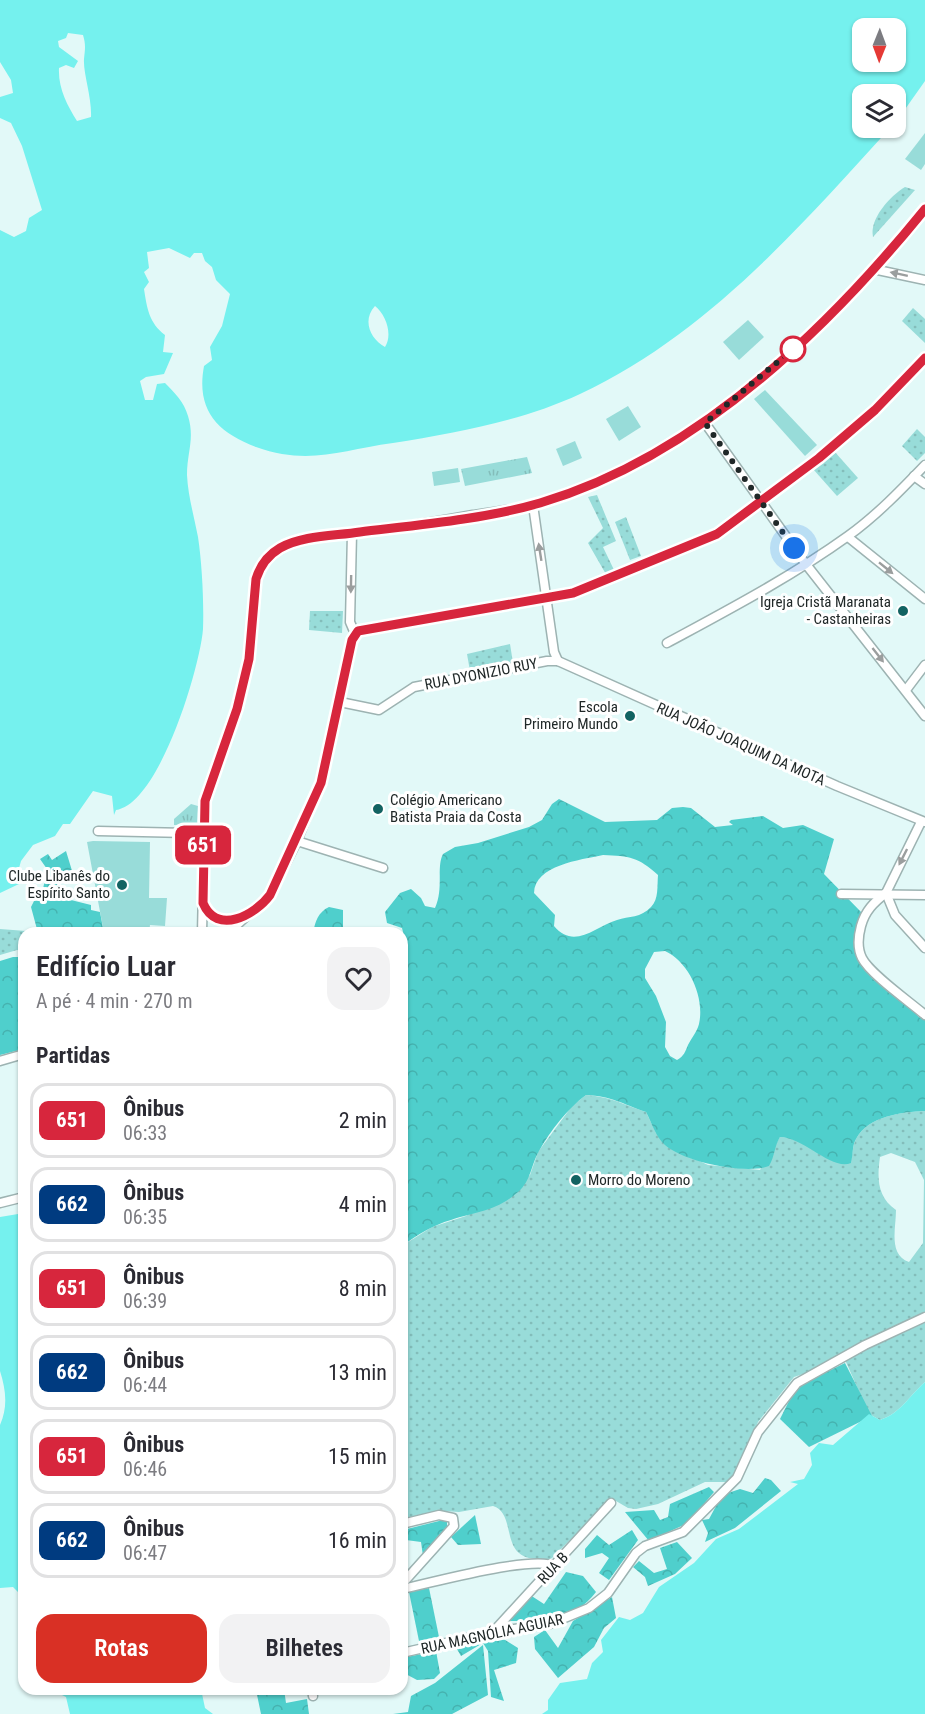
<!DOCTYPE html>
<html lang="pt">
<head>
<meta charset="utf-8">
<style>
  body { margin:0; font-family:"Roboto Condensed",sans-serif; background:#f2f2f3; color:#2b2b33; height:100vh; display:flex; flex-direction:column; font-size:22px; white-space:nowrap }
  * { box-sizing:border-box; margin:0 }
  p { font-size:20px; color:#7c7c81 }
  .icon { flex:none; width:33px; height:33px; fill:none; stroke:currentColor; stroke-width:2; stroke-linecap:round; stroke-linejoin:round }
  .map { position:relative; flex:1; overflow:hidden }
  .side { position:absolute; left:18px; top:927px; width:390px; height:768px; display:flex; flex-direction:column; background:#fff; border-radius:18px; box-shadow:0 2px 4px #0004 }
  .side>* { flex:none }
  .badge { padding:0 12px; border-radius:9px; font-size:21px; line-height:39px }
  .needle { width:39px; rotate:181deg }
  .tools { position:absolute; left:852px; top:18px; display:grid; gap:12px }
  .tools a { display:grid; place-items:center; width:54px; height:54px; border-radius:12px; background:#fff; box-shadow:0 2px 4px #0004; font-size:30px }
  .you { position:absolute; width:30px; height:30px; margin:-15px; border:4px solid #fff; border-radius:50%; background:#1a73e8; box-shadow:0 0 0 9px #1a73e833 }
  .map>.badge { position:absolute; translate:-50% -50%; box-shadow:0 0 0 3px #fff }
  h2 { padding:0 18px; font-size:22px; line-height:54px }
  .round { display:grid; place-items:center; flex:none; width:63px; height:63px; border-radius:18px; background:#f2f2f3 }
  .overview { display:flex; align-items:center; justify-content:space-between; height:102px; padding:0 18px }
  h1 { font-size:28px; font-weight:600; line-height:45px }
  .button { display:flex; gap:12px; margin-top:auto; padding:12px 18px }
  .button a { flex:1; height:69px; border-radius:18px; background:#d93025; color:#fff; font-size:24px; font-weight:600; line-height:69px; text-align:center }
  .button a+a { background:#f2f2f3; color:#2b2b33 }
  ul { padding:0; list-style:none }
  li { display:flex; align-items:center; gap:18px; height:75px; margin:0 12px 9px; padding:0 6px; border:3px solid #e1e1e2; border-radius:18px }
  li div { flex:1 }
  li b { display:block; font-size:22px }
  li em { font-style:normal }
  li .badge { min-width:66px; font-weight:700; text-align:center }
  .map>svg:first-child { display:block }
</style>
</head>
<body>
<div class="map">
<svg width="925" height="1714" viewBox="0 0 925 1714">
  <defs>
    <pattern id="grass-dots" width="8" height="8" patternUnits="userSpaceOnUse" patternTransform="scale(1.5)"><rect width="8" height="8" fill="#98dcd9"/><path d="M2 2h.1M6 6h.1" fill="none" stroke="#83bdba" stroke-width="1.8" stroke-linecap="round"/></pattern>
    <pattern id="forest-crowns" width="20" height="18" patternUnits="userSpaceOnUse" patternTransform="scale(1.5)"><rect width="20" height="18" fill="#4fcfcc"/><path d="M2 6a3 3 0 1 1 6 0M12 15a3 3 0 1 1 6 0" fill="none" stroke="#45b2af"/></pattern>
    <pattern id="park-tufts" width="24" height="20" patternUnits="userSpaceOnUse" patternTransform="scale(1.5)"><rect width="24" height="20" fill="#98dcd9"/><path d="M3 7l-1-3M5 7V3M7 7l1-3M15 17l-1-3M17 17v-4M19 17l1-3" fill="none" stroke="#83bdba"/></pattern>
  </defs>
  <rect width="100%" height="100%" fill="#e2f9f8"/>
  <g fill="url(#grass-dots)" fill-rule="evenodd">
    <path d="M905,187L915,190L873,237C869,219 890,196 905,187Z"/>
    <path d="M913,308L925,319V343L902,321Z"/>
    <path d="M917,429L925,437V453L917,461L902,446Z"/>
    <path d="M834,451L858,478L837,496L813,469Z"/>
    <path d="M597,495L616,541L603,547L615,572L607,576L588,543L603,528L588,497Z"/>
    <path d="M626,517L641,556L630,560L615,522Z"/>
    <path d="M310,611H343L342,633L309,630Z"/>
    <path d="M510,644L513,663L470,671L467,654Z"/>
    <path d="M0,929L26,931L28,933H24V951L17,950L0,955Z"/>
    <path d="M586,1095C612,1097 622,1104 646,1112L656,1133L689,1156L708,1165L760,1170L780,1137C806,1137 821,1161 851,1163C852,1155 853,1145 856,1139C868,1116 902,1112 925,1111V1382C908,1397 901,1413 880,1420L869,1414L846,1362L832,1359L815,1370L794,1377L758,1422L739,1472L728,1482H705L658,1504L636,1509L628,1508L616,1501L608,1502L552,1558C547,1561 544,1559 538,1559C498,1559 518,1514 493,1506L459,1512L444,1511L402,1523V1246L432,1227L466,1216L530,1175L538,1152L572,1106ZM891,1153L915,1162L924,1180L923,1243L909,1262C888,1255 896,1228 896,1210C877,1197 877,1178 880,1157Z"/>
  </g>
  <g fill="url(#forest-crowns)" fill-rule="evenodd">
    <path d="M559,799L605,822L657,820L672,808L683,807L691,808L715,827L733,825L729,822L731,820L763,816L783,828L803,825L834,839L824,874L861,912L858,936L867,970L873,979L892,990L919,1017L925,1019V1111C902,1112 868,1116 856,1139C852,1146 853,1155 851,1163C832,1171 803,1137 780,1137C774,1147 775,1156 769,1166C746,1175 684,1162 665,1145C655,1136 652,1123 646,1112C622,1104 612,1096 586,1095C568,1108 550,1131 539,1151C531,1165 531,1181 518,1192C495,1212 477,1211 451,1220C433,1225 417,1235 402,1246L403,932L402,928L387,923L385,912L400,893L411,889L421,898L425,906L435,908C444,888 436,868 443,854L455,847L478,843L529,827L542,820L552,804ZM603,855C630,856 638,857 658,875C657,886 659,899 651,907C641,918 629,916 617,920C595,927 574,950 554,926L555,915L534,893C535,865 580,860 603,855ZM665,951C689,962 705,997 699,1024C697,1032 692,1037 688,1045C685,1052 684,1056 677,1060L670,1056L665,1047L666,1022L656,996L645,978V969L654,952Z"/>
    <path d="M66,851L73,874L67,880L59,878L55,896L91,905V910L100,912L104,933H38L31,907L34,901L29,892L42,894L47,869L40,859L48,854L52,860Z"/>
    <path d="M329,907L343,910V933H313C315,922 318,912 329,907Z"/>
    <path d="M13,957H24V1049L0,1055V961Z"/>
    <path d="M845,1363L872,1416L809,1447L780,1419L796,1387Z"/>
    <path d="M765,1478L771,1480L781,1491L735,1528L705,1542L708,1533L702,1520L709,1519L722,1495L740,1489L753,1493Z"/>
    <path d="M709,1487L714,1492L688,1523L649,1541L625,1512L654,1510L660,1520L668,1517L670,1504Z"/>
    <path d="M475,1515L481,1544L458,1545L451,1537Z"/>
    <path d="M447,1519V1528L423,1556L421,1542L406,1540L407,1529Z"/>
    <path d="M632,1530L638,1540L609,1580L599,1573L609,1558L602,1553L585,1558V1549L597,1535L609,1545Z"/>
    <path d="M677,1542L692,1558L675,1574L648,1586L645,1577L633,1567L639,1561L654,1573L667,1569L660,1548Z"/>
    <path d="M566,1572L583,1576L596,1592C575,1621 540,1621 508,1621L527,1593L544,1604Z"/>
    <path d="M429,1588L439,1637L419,1641L409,1592Z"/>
    <path d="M612,1597L616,1618L604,1628L594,1647L558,1678L535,1649L534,1637L545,1630L558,1648L573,1621Z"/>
    <path d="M497,1635L518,1648L516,1663L494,1670L504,1701L491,1697L488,1651L483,1643L461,1656L454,1644Z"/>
    <path d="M483,1645L488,1695L452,1714H393L408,1712L411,1696L435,1683Z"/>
    <path d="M436,1651L440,1673L434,1679L417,1680L402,1672V1658Z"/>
    <path d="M284,1689L286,1703L307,1699L309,1714H261L256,1690Z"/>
  </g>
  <g fill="url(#park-tufts)">
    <path d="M527,457L532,473L465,486L461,469Z"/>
    <path d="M191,804L198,806L197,825H174V819Z"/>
  </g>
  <g fill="#98dcd9">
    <path d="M925,133V164L921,170L905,159Z"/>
    <path d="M748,320L764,337L739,360L723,342Z"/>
    <path d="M765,390L817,445L805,456L754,399Z"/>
    <path d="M628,406L641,427L619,441L606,419Z"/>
    <path d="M575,441L582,458L563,466L556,449Z"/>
    <path d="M458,468L460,482L434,486L432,472Z"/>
    <path d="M93,841L150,842L149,898H167L165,926L150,925L149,933H104L87,842Z"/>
  </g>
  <g fill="#75f1ee" fill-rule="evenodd">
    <path d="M0,0H925V81L896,122V94H862V128H890C798,229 707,334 580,394C522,421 456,433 393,443C341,450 309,466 256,447C216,432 196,409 204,366L212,360L210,347L222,326L230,294L216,280L212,267L205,261L202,253H194L190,258L169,248L147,252L149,268L144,272L149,282L144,289C147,308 149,323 165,335L163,352L173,353L164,374L146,377L140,381L145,400H153L157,384L165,383C175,393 184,402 188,416C195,439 187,452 187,475C188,496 194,516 198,537C202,563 204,603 203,629C200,668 159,804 116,810L114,815L112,796L93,791L70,824H63L55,836L33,845L21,861L16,879L19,884L0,893V230L14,237L26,231L29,218L42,210L22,146L11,123L0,118V97L13,93L11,80L0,62ZM862,28H896V62H862ZM68,33L83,35C86,45 85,49 84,59C83,73 92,98 91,117L77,121C67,105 58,88 59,68L66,65L74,68L78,61L59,47L58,41L66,38ZM375,306C386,315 393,334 385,347C370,339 362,320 375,306Z"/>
    <path d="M24,1213V1598L13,1587L0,1588V1425C8,1407 6,1390 0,1371V1217Z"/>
    <path d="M925,1382V1714H542L548,1710V1700L560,1683L587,1679L592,1663L603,1652L601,1640L619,1617L630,1620L643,1613L659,1587L694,1563L716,1539L739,1529L798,1484L790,1482L804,1479L812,1465L810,1453L819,1443L833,1445L869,1414L880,1420C901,1413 908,1397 925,1382Z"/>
    <path d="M50,1689H201L205,1708L213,1714H70L66,1697Z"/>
  </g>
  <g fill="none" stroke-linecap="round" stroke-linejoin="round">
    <defs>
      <g id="minor">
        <path d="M873,269L925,280"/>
        <path d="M705,423L805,563L925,716"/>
        <path d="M914,476L925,484"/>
        <path d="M533,505L554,652L558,661"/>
        <path d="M352,533L350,622L353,629L358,631"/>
        <path d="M848,537L925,599"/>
        <path d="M358,631L573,593L717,534L819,458L875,410L925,358"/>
        <path d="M667,643C728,610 791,577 848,536C876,516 901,490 925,465"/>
        <path d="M906,690L925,665"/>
        <path d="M340,702L379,710L414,687L547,661H558L837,786L925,822"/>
        <path d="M98,831L187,833L204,826"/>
        <path d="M183,833L203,850"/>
        <path d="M297,841L383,868"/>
        <path d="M886,893C874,902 865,911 861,926C858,937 857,948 862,958C870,974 910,1002 925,1015"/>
        <path d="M886,893L921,822"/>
        <path d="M886,893L895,915L925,948"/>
        <path d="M841,894L925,895"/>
        <path d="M203,903C211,920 227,925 244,917"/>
        <path d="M202,933L205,801L237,709L249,659L256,579C260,566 268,555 281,548C302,536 332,536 356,533C395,529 434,522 473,515C495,512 518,509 540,503C695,457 824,332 925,209"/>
        <path d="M228,933L270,895L297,841L320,784L352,640L358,631"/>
        <path d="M0,1061L24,1054"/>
        <path d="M0,1203L24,1197"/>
        <path d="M402,1524L439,1515L453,1518L454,1526L402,1584"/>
        <path d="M402,1589C432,1583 531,1555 555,1566"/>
        <path d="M493,1632L611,1503"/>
        <path d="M402,1653L493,1632L550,1624L589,1608L608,1593L636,1553L645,1546L683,1532L737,1478L758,1432L797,1383L865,1345L925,1317"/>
        <path d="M312,1689L313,1696"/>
      </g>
    </defs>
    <use href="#minor" stroke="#9db3b2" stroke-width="11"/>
    <use href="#minor" stroke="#fff" stroke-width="8"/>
  </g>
  <defs><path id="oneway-solid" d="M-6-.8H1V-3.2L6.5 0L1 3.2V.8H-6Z" transform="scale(1.5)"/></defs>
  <g fill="#9b9e9e">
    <use href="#oneway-solid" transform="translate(899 274) rotate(-168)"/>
    <use href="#oneway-solid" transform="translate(540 552) rotate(-99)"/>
    <use href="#oneway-solid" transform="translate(886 568) rotate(39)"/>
    <use href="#oneway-solid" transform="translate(351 584) rotate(91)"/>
    <use href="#oneway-solid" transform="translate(878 655) rotate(52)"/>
    <use href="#oneway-solid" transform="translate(903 857) rotate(117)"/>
  </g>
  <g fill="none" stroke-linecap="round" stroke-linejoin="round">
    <defs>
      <path id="line" d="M925,209C826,331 694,458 540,503C485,519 418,525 360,532C335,536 303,535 280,548C268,555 260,566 256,579L249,659L237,709L205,801L203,903C217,936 255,915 270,895L321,783L352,640L358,631L573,593L717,534L819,458L875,410L925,358"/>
    </defs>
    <use href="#line" stroke="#fff" stroke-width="14"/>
    <use href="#line" stroke="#d7263d" stroke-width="9"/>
    <path stroke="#202828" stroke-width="6" stroke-dasharray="0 10.8" d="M793,349L705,423L794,548"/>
  </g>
  <circle fill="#fff" stroke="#d7263d" stroke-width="3" cx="793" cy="349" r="12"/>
  <g fill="#136362" stroke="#fff" stroke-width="2">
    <circle cx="903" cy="611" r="6"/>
    <circle cx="630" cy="716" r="6"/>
    <circle cx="378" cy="809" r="6"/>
    <circle cx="122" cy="885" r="6"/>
    <circle cx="576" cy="1180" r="6"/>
  </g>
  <g text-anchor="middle" stroke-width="6" stroke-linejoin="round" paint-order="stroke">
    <g font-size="15" fill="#202828" stroke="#fff" text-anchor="end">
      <text x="891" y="607">Igreja Cristã Maranata<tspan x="891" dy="17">- Castanheiras</tspan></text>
      <text x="618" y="712">Escola<tspan x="618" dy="17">Primeiro Mundo</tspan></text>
      <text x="390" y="805" text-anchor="start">Colégio Americano<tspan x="390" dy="17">Batista Praia da Costa</tspan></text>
      <text x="110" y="881">Clube Libanês do<tspan x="110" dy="17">Espírito Santo</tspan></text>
      <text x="588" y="1185" text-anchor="start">Morro do Moreno</text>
    </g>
    <g font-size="15" fill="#202828" stroke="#fff">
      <text transform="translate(481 674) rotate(-11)" y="5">RUA DYONIZIO RUY</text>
      <text transform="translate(741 744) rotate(24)" y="5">RUA JOÃO JOAQUIM DA MOTA</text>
      <text transform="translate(553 1568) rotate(-47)" y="5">RUA B</text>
      <text transform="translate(492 1634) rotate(-12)" y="5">RUA MAGNÓLIA AGUIAR</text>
    </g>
  </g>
</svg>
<div class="tools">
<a><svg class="needle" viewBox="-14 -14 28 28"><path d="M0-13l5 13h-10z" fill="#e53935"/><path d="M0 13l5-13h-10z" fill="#7c7c81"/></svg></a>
<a><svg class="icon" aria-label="layers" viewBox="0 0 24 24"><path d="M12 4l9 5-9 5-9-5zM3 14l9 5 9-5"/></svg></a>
</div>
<div class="you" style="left:794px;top:548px"></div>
<b class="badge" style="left:203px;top:845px;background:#d7263d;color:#fff">651</b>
<section class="side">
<div class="overview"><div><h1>Edifício Luar</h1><p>A pé · 4 min · 270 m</p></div><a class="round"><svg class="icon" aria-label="heart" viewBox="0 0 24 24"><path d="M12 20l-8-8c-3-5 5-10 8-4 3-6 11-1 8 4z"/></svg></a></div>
<h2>Partidas</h2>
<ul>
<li><span class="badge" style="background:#d7263d;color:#fff">651</span><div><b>Ônibus</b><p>06:33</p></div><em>2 min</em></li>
<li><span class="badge" style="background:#003b80;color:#fff">662</span><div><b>Ônibus</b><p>06:35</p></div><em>4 min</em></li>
<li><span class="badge" style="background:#d7263d;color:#fff">651</span><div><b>Ônibus</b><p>06:39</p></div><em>8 min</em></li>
<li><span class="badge" style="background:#003b80;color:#fff">662</span><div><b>Ônibus</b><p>06:44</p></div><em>13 min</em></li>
<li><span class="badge" style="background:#d7263d;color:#fff">651</span><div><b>Ônibus</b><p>06:46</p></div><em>15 min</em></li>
<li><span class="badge" style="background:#003b80;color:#fff">662</span><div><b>Ônibus</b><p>06:47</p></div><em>16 min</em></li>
</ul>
<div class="button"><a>Rotas</a><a>Bilhetes</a></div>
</section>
</div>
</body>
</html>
